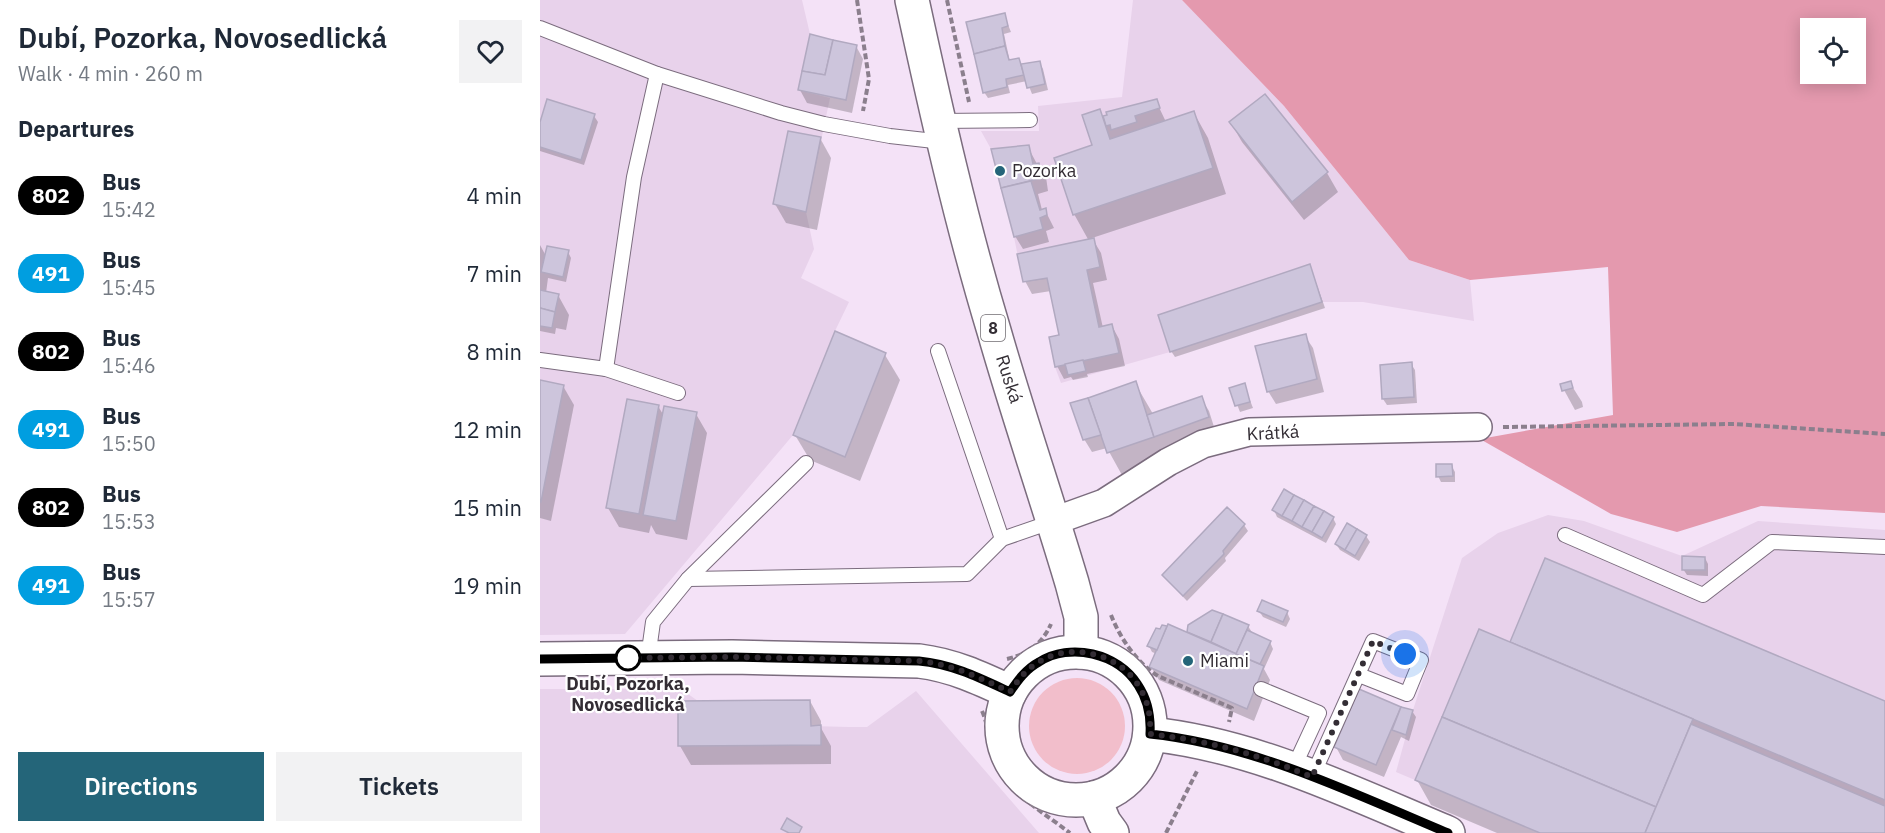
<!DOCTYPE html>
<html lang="en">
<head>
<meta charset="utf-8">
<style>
  body { margin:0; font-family:"IBM Plex Sans",sans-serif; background:#f2f2f3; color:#1f2937; height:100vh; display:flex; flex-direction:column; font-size:22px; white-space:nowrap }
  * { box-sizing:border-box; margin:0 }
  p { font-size:20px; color:#747a83 }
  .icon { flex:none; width:33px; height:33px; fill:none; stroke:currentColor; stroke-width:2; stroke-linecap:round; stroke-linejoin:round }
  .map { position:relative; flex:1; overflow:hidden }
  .sheet { display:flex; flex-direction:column; background:#fff; width:540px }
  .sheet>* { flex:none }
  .badge { padding:0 12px; border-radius:20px; font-size:21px; line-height:39px }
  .controls { position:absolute; left:1260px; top:18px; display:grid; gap:12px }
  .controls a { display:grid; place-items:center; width:66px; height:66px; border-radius:0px; background:#fff; box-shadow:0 3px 15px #0003; font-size:30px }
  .you { position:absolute; width:30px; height:30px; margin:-15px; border:4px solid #fff; border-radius:50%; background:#1a73e8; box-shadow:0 0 0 9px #1a73e833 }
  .map>.badge { position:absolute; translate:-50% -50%; box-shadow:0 0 0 3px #fff }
  h2 { padding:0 18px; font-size:22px; line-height:54px }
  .round { display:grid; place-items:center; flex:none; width:63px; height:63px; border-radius:0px; background:#f2f2f3 }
  .overview { display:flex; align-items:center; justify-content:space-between; height:102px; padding:0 18px }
  h1 { font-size:28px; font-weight:600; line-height:45px }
  .primary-button { display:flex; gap:12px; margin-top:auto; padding:12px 18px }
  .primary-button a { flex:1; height:69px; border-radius:0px; background:#246579; color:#fff; font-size:24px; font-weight:600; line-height:69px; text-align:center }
  .primary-button a+a { background:#f2f2f3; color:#1f2937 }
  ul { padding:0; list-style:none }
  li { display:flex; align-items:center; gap:18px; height:78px; padding:0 18px }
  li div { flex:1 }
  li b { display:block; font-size:22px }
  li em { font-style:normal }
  li .badge { min-width:66px; font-weight:700; text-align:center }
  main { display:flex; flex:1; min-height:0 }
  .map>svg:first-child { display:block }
</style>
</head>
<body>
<main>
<section class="sheet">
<div class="overview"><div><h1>Dubí, Pozorka, Novosedlická</h1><p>Walk · 4 min · 260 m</p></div><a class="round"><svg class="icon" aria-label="heart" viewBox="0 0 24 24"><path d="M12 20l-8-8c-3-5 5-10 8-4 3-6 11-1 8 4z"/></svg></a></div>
<h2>Departures</h2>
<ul>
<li><span class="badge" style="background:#000;color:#fff">802</span><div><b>Bus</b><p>15:42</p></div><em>4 min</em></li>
<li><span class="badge" style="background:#009ee0;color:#fff">491</span><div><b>Bus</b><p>15:45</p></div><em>7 min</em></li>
<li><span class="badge" style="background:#000;color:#fff">802</span><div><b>Bus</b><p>15:46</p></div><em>8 min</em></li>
<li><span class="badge" style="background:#009ee0;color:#fff">491</span><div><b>Bus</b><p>15:50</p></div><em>12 min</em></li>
<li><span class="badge" style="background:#000;color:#fff">802</span><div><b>Bus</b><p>15:53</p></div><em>15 min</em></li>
<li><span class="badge" style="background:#009ee0;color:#fff">491</span><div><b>Bus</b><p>15:57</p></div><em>19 min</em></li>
</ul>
<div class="primary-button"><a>Directions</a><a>Tickets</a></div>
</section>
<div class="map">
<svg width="1345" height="833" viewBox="0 0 1345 833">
  <rect width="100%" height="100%" fill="#f4e2f7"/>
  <g fill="#e8d2eb">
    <path d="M0,0H262L270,34L258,90L290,98L266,212L274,249L261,278L309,302L295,331L253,435L85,634L0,635Z"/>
    <path d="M593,0H642L744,106L869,260L930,280L934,321L823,302H782L630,352L521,383L515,367L519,335L507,279L483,282L474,237L451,149L441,131H499L498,106L582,97Z"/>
    <path d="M1008,515L1044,521L1142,556L1218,521L1345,530V833H1000L856,772L873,710L922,558L958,533Z"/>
    <path d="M0,689H141L158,701L270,700L271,726L309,727H327L376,691L499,833H0Z"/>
  </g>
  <circle fill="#f2becb" cx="537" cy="726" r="48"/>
  <path fill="#e499ae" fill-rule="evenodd" d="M642,0H1345V513L1221,506L1137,532L1071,514L940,439L1073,415L1068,267L930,280L869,260L744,106ZM1270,28H1316V74H1270Z"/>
  <g fill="#0003" fill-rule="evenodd">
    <path d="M464,15L471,32L464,34L470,62L479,60L482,65L499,62L503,69L508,90L492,94L487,81L468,85L470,93L448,98L444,92Z"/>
    <path d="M316,46L323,59L312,113L267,103L260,90Z"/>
    <path d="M725,96L787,173L798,192L764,220L702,142L691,123Z"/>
    <path d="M616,101L626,122L654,113L668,138L686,194L552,238L561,253L567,280L553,283L563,328L572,326L579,339L585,366L547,374L548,377L533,380L531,377L524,379L517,366L521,336L511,291L492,294L485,281L549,241L534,214L554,146L559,110L563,118Z"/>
    <path d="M54,116L58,122L44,165L0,151V127Z"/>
    <path d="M280,138L291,158L277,230L246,223L235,204Z"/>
    <path d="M488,147L497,164L506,177L508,191L498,194L502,210H505L514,228L506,231L509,242L483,249L475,236L453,151Z"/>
    <path d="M0,245L6,256L28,252L31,258L26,282L8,278L6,293L18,295L29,315L26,330L16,328L15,334L0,331Z"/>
    <path d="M772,271L785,308L635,357L631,351Z"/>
    <path d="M765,336L773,348L784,392L736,404L728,391Z"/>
    <path d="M345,355L360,380L320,481L270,460L255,435Z"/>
    <path d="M871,364L875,370L877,403L847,405L843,399Z"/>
    <path d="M0,382L23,386L34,405L11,521L0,518Z"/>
    <path d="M595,383L613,414L661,398L669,411L675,430L588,486L567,448L552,452L544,439Z"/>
    <path d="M1030,383L1042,402L1043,407L1035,410L1024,390Z"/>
    <path d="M704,385L713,408L700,412L691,389Z"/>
    <path d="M118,406L124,416L156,414L167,433L147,540L116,534L111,525L109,533L79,527L68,508Z"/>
    <path d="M911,465L915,472V482H901L898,476Z"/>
    <path d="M734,510L793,518L796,524L786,543L737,517Z"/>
    <path d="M704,525L708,531L685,558L686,561L647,601L628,581L624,575Z"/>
    <path d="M826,536L830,542L819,561L800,550L796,544Z"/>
    <path d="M1165,558L1168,564V576L1147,575L1143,569Z"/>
    <path d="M1006,560L1345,703V833H957L891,805L877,780L973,645L971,642Z"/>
    <path d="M719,611L747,612L750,619L746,627L723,617Z"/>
    <path d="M672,612L708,626L713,634L730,642L733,649L724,669L730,680L714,721L619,680L611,667L617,654L612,652L609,646L617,630L621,631L623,627L627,630L629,626L651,636L648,632L649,626ZM679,618H683L672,643L669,642Z"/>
    <path d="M270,701L281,721V728L291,746V764L151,765L140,746Z"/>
    <path d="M861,708L863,710L872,711L876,717L869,741L861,737L844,777L803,760L796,747Z"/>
  </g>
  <g fill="#cdc5dc" stroke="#b1a9c0" stroke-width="1.5">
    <path d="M465,13L468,26L462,28L465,46L434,54L426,22Z"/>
    <path d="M270,34L293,40L285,75L262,71Z"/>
    <path d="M293,40L317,45L306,100L258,90L262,71L285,75Z"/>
    <path d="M465,46L469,60L479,58L484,75L466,79L467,87L443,93L434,54Z"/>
    <path d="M500,61L505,84L487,88L481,64Z"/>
    <path d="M725,94L788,172L752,202L689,122Z"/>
    <path d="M7,99L55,114L41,160L0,147V122Z"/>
    <path d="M617,99L620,108L595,116L597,122L571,130L570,125L566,126L563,116L567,115L566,112Z"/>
    <path d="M560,109L570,139L654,111L673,168L533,215L514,158L552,145L542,115Z"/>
    <path d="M248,131L281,137L266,212L233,204Z"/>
    <path d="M489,145L493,164L499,163L502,178L461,188L451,149Z"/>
    <path d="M491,181L500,210L506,208L507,215L500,218L503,229L474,237L461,188Z"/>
    <path d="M554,238L560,267L547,270L559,327L572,324L579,353L515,367L509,337L519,335L507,278L483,282L477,254Z"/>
    <path d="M7,246L29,250L23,277L1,272Z"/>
    <path d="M770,264L782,302L630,352L618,315Z"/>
    <path d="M0,290L19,294L15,312L0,308Z"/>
    <path d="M0,308L15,312L12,328L0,326Z"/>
    <path d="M295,331L346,353L305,457L253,435Z"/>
    <path d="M766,334L777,379L727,392L715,346Z"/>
    <path d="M543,360L546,371L528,375L525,364Z"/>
    <path d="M872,362L874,397L842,399L840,365Z"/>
    <path d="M0,380L24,385L1,502H0Z"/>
    <path d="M596,381L614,437L567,453L548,398Z"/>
    <path d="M1031,381L1033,388L1022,391L1020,384Z"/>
    <path d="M705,383L710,402L695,406L689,388Z"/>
    <path d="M662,396L669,417L614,437L607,415Z"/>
    <path d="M548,398L561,435L543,440L530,403Z"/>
    <path d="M87,399L119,405L99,514L66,508Z"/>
    <path d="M124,406L157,412L136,521L103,515Z"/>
    <path d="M896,464H912L913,476L896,477Z"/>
    <path d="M744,489L754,495L742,516L732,510Z"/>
    <path d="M754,495L764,500L752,521L742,516Z"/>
    <path d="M764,500L774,506L762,527L752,521Z"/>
    <path d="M774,506L784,511L772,532L762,527Z"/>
    <path d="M687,507L705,524L683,551L684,554L643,596L622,575Z"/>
    <path d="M784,511L794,517L782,538L772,532Z"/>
    <path d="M807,523L817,529L805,550L795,544Z"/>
    <path d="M817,529L827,535L815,556L805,550Z"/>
    <path d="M1142,556L1165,557V570H1142Z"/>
    <path d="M1005,558L1345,701V800L970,642Z"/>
    <path d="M722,600L748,611L743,622L717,611Z"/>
    <path d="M672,610L683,614L671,642L647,632L648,625Z"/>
    <path d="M683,614L709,625L696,654L671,642Z"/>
    <path d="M628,624L724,666L707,709L609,667Z"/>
    <path d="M622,625L627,626L617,650L607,646L616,628L620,629Z"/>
    <path d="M939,629L1153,719L1116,807L902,717Z"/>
    <path d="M707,630L731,641L720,664L696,654Z"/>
    <path d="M819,689L861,707L836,765L794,747Z"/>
    <path d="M270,700L271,726L281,725V745L138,746V701Z"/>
    <path d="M861,707L873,710L866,735L852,730Z"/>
    <path d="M902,717L1116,807L1105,833H1000L875,780Z"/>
    <path d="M1151,724L1345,806V833H1105Z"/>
    <path d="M247,818L262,827L259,833H249L241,829Z"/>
  </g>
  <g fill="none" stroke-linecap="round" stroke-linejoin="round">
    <defs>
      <g id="service">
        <path d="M0,28L117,74L241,113L284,124L350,136L403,142"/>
        <path d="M399,121L490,120"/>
        <path d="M398,351L462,539"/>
        <path d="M0,360L66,369L138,393"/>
        <path d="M66,369L94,177L117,74"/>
        <path d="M1025,535L1163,595L1232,542L1345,547"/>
        <path d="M148,579L427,574L462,539L514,521"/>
        <path d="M108,658L113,622L148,579L266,463"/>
        <path d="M721,689L779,713L753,769"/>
        <path d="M772,777L833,641L881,660L867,694L819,675"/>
      </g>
      <path id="minor" d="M514,521L564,503L628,462L663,444L709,432L938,427"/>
      <g id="tertiary">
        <path d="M0,659L192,657L379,661C412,665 440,678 470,692"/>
        <path d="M610,734C715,745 812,793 908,833"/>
      </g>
      <g id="primary">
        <path d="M372,0C396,111 421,222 454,331C478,415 507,499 532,583L541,617V652"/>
        <circle cx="536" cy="726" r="74"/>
        <path d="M554,798L564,822L572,833"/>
      </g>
    </defs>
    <use href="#service" stroke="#7b6c7e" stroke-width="16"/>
    <use href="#minor" stroke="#7b6c7e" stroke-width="30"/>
    <use href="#tertiary" stroke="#7b6c7e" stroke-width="36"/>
    <use href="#primary" stroke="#7b6c7e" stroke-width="36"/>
    <g stroke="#8b7f8d" stroke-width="4" stroke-dasharray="6 3" stroke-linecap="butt">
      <path d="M317,0L329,79L323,111"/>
      <path d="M407,0L429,102"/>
      <path d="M963,427L1194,424L1345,434"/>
      <path d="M571,615C580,638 597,663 618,676L692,708L689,722"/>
      <path d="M467,659C488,654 502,644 511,624"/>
      <path d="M442,711C449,726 448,742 453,757C465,791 503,812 530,833"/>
      <path d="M626,833L658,769"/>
    </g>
    <use href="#service" stroke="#fff" stroke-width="14"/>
    <use href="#minor" stroke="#fff" stroke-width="27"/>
    <use href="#tertiary" stroke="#fff" stroke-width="33"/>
    <use href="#primary" stroke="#fff" stroke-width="33"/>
  </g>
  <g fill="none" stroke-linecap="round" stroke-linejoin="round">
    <defs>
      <path id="line" d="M0,659L192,657L379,661C412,664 440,678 470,692C478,680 486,669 499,662C530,642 578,653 598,685C608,700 611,716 610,734C715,745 812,793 908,833"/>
    </defs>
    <use href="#line" stroke="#fff" stroke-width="14"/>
    <use href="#line" stroke="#000" stroke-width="9"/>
    <path stroke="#332d34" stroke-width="6" stroke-dasharray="0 10.8" d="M88,658L192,657L379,661C412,664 440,678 470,692C478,680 486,669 499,662C530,642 578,653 598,685C608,700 611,716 610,734C666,740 720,755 772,777L833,641L865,654"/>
  </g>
  <g fill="#246579" stroke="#fff" stroke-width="2">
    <circle cx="460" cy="171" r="6"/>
    <circle cx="648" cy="661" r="6"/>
  </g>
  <circle fill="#fff" stroke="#000" stroke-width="3" cx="88" cy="658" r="12"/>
  <g text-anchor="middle" stroke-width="4.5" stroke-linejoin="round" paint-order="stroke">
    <rect fill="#fff" stroke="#706c71" stroke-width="1.5" x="441" y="315" width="24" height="26" rx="4.5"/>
    <g font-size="16" font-weight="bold" fill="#332d34">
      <text x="453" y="334">8</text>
    </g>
    <g font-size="18" fill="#332d34" stroke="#fff" text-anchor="start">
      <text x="472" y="177">Pozorka</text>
      <text x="660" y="667">Miami</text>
    </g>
    <g font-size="18" fill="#332d34" stroke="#fff">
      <text transform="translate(469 379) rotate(72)" y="6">Ruská</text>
      <text transform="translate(733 433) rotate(-3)" y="6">Krátká</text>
    </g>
    <g font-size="18" font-weight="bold" fill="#332d34" stroke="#fff">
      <text x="88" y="690">Dubí, Pozorka,<tspan x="88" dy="21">Novosedlická</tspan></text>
    </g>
  </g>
</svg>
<div class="controls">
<a><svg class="icon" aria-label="locate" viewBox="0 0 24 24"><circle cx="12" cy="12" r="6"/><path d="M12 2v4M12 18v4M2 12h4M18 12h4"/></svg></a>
</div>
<div class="you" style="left:865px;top:654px"></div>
</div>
</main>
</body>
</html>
